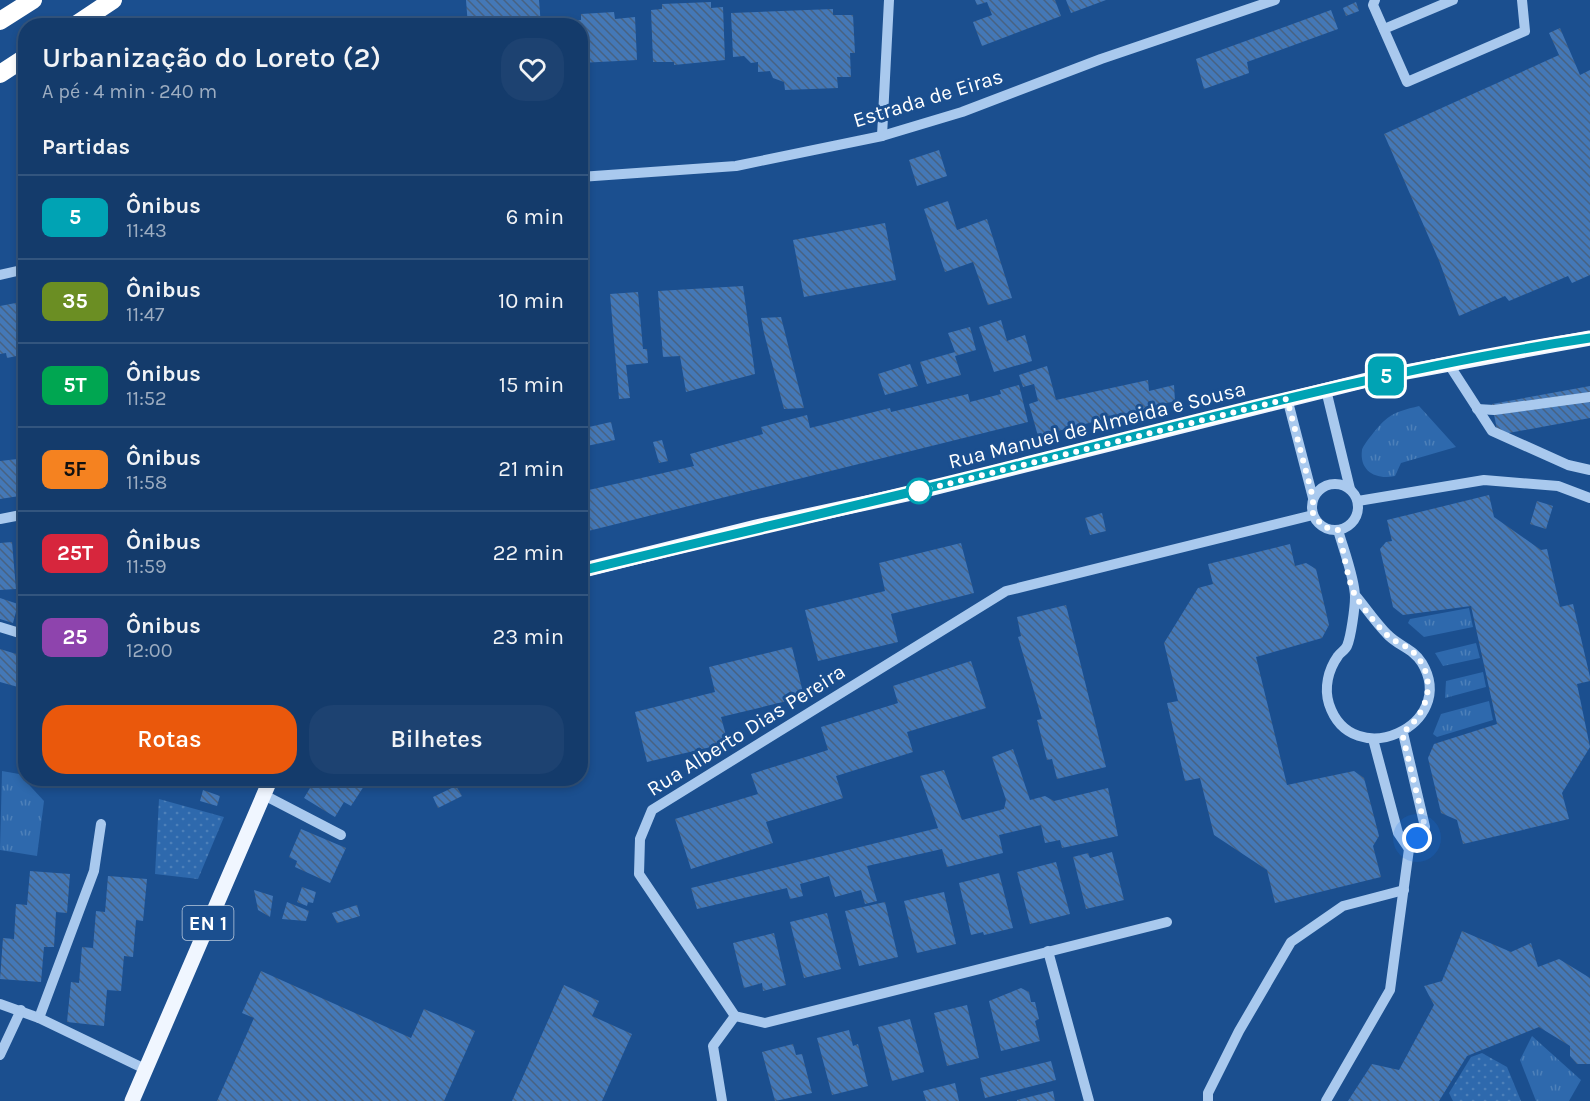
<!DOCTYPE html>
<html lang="pt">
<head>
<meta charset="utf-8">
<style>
  body { margin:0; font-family:Karla,sans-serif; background:#1d4271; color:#f1f3f6; height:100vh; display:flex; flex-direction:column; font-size:22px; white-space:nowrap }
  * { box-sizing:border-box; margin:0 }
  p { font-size:20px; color:#9dadc1 }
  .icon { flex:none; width:33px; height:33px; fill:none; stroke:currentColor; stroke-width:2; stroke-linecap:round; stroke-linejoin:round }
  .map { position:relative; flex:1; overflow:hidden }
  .panel { position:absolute; left:18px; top:18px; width:570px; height:768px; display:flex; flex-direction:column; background:#143b6b; border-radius:24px; box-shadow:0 3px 9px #0003,0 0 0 2px #33557e }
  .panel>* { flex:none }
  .badge { padding:0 12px; border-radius:9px; font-size:21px; line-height:39px }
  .you { position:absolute; width:30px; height:30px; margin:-15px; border:4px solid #fff; border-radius:50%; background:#1a73e8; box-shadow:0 0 0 9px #1a73e833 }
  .map>.badge { position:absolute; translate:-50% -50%; box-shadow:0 0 0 3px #fff }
  h2 { padding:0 24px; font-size:22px; line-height:54px }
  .round { display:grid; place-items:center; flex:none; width:63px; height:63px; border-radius:24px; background:#1d4271 }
  .head { display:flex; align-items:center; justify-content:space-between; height:102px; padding:0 24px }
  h1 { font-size:28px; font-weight:600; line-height:45px }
  .action { display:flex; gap:12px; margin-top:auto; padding:12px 24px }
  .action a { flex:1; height:69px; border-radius:24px; background:#ea580c; color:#fff; font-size:24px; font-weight:600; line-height:69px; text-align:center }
  .action a+a { background:#1d4271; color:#f1f3f6 }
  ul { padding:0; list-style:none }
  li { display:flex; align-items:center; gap:18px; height:84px; padding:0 24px; border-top:2px solid #33557e }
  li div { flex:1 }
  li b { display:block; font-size:22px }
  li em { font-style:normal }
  li .badge { min-width:66px; font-weight:700; text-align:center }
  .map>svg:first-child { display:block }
</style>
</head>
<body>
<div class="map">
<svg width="1590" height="1101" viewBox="0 0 1590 1101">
  <defs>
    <pattern id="grass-tufts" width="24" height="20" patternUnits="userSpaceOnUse" patternTransform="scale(1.5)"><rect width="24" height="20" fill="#2e69ad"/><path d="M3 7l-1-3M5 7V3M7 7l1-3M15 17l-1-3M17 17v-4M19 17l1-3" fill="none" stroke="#4d80b9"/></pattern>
    <pattern id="garden-dots" width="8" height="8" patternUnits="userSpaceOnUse" patternTransform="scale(1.5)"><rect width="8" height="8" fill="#2e69ad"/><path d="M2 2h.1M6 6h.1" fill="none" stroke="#4d80b9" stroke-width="1.8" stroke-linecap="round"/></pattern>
    <pattern id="building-back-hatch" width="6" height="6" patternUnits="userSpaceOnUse" patternTransform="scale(1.5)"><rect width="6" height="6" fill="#4478b7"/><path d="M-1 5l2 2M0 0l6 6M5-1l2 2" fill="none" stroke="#486282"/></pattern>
  </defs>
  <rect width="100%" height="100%" fill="#1b4f8f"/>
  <g fill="url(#grass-tufts)">
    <path d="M1419,406L1456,447L1401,463L1395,476C1377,480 1359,472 1362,450C1362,446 1380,424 1384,421C1393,412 1407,409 1419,406Z"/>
    <path d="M1469,608L1473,627L1424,637L1408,623L1410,619Z"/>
    <path d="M1476,643L1480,658L1443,666L1435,653Z"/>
    <path d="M1483,672L1486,687L1445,698L1446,681Z"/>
    <path d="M1489,701L1493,720L1437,737L1433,734L1441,714Z"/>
    <path d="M2,771L19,774L44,801L37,856L0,850Z"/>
    <path d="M1532,1036L1581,1080L1569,1101H1536L1520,1060Z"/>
  </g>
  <g fill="url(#garden-dots)">
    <path d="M159,799L224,817L198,879L155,874Z"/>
    <path d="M1482,1053L1507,1067L1521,1101H1453L1449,1093L1471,1057Z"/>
  </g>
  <g fill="url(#building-back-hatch)">
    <path d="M466,0H539L541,26H468Z"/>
    <path d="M975,0H1055L1061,16L982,46L973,22L992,15L987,2L977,5Z"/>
    <path d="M1066,0H1106L1071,13Z"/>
    <path d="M711,2V8L723,7L725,60L674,65V62H653L651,10L662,9V4Z"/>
    <path d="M1356,2L1359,11L1346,16L1343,8Z"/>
    <path d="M833,9V15H853L855,53H850L851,77H837L838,88L785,90L784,82L773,78L770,71L758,72V62L751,63L744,56L733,57L731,13Z"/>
    <path d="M1331,10L1338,29L1247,62L1249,73L1204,89L1196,59Z"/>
    <path d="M614,12L615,19L635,17L637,60L580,63V26H562V21L581,20V14Z"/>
    <path d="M1560,28L1580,75L1590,70V275L1572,283L1568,276L1509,301L1505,296L1459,316L1440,263L1384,134L1559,55L1549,33Z"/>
    <path d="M939,150L947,176L917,186L909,160Z"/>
    <path d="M948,201L957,230L987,219L1012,298L988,305L973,262L945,272L924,209Z"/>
    <path d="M885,223L896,280L804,297L793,240Z"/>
    <path d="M743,286L755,374L686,392L680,356L663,357L658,291Z"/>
    <path d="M638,292L643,349H647L648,363L626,365L630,398L619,399L610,294Z"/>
    <path d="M26,301V354L7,358L6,353L0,354V306Z"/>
    <path d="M781,317L804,408L784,409L764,333L761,318Z"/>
    <path d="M1001,320L1007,341L1025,335L1032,361L994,372L979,327Z"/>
    <path d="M970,327L976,350L955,356L961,375L927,384L920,362L955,352L948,333Z"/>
    <path d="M910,364L918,386L885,395L878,374Z"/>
    <path d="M1047,366L1056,400L1148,380L1149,391L1174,385L1175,401L1038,436L1029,404L1038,401L1034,384L1023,387L1019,375Z"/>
    <path d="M580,375L585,416L580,417Z"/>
    <path d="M1019,385L1028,422L580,533V492L694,466L690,454L763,434L761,427L807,415L810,428L890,408L891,412L968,394L970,402L1001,394L1000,390Z"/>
    <path d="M1590,386V418L1498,435L1492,404Z"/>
    <path d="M611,422L615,440L582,447L580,429Z"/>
    <path d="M662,440L668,461L659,463L653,442Z"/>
    <path d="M26,458V495L0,499V461Z"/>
    <path d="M1489,495L1494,517L1541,550L1547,549L1560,607L1573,604L1590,677V681L1577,684L1590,747L1562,793L1569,819L1463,844L1457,820L1441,813L1428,758L1434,744L1497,724L1471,606L1403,615L1393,607L1380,549L1386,542L1392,541L1387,520Z"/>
    <path d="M1537,501L1553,506L1546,529L1530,524Z"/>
    <path d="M1102,513L1106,531L1090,535L1085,518Z"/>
    <path d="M12,542L16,589L0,590V543Z"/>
    <path d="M961,543L974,593L891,614L898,642L818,661L805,610L885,591L879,563Z"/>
    <path d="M1290,544L1295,566L1306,563L1316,569L1329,625L1322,638L1256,657L1287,785L1354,771L1364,778L1379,836L1373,846L1381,877L1275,903L1267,870L1214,835L1200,778L1185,781L1167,703L1178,701L1164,643L1198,588L1213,584L1208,564Z"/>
    <path d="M0,598L18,604L13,623L0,619Z"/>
    <path d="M1066,605L1106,767L1057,779L1052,759L1047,760L1037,720L1042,719L1018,637L1021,636L1017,617Z"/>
    <path d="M792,647L804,697L721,717L728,743L647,762L635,712L715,692L709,667Z"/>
    <path d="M0,649L26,657L18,687L0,682Z"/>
    <path d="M971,661L986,708L907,732L913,752L836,776L843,798L766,822L773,843L691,869L675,819L758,794L751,774L828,750L821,727L898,703L893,686Z"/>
    <path d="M1013,749L1030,800L1045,796L1054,801L1108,788L1118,836L1062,848L1060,840L1045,843L1041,825L999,835L1003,853L947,867L942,849L867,866L877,901L865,904L861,890L835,897L829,876L800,884L803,896L790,899L787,888L697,909L691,888L938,828L920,776L944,770L962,820L1004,809L1006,800L992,757Z"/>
    <path d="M316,778H359L366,783L351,806L344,802L335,817L304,798Z"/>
    <path d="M456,786L462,796L438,808L433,797Z"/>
    <path d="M203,790L220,796L217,806L200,801Z"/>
    <path d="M301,829L346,848L330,883L295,867L297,861L289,857Z"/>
    <path d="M1112,852L1124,900L1086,909L1073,857L1088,853L1090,858Z"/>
    <path d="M1056,862L1070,914L1030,924L1017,872Z"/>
    <path d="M30,871L70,874L67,913L56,912L54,947H44L41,982L0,979L3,938L14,939L16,904L27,905Z"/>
    <path d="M999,873L1013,928L984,935L983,932L971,935L959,883Z"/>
    <path d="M108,876L147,879L143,921L136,920L133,957L124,956L121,991L107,990L104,1026L67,1022L71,982L79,983L82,947L93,948L96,911L105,912Z"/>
    <path d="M302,887L316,892L313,903L308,902L307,906L297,902Z"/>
    <path d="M254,890L273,896L270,917L258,910Z"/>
    <path d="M944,892L956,944L917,953L904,901Z"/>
    <path d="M287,902L309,911L306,921L282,919Z"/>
    <path d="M885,902L898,957L859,966L845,911Z"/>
    <path d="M357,905L360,916L337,923L332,913Z"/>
    <path d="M827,913L841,969L804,978L790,922Z"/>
    <path d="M1462,931L1511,952L1531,943L1538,967L1559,959L1590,978V1064H1577L1570,1056V1046L1539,1027L1467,1056L1439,1101H1348L1372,1064L1399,1070L1434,1005L1424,986L1442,981Z"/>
    <path d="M774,933L786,985L763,991L762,983L744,988L733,943Z"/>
    <path d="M261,971L411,1038L424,1009L475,1031L444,1101H217L254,1018L242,1013Z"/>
    <path d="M564,985L599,1001L592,1016L632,1034L602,1101H512Z"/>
    <path d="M1021,988L1029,992L1031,1002H1035L1039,1019L1035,1021L1040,1041L1001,1051L989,1001Z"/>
    <path d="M967,1005L979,1058L947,1066L934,1013Z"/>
    <path d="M910,1019L924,1072L892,1081L878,1027Z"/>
    <path d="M849,1030L853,1046L858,1044L868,1086L832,1095L817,1038Z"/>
    <path d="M793,1044L796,1055L802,1054L812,1093L775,1101L762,1052Z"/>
    <path d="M1051,1061L1056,1080L985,1098L980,1078Z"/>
    <path d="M955,1083L959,1101H926L923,1091Z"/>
    <path d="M1053,1091L1055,1101H1017V1100Z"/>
  </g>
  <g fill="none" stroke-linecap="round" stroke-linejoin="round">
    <g stroke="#a9c9ee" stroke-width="10">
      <path d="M1375,0L1373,5L1407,82L1525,31L1522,0"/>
      <path d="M1384,29L1453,0"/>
      <path d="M882,136L889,0"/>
      <path d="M580,177L736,166L882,136L962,112L1101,59L1275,0"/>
      <path d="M0,275L26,269"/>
      <path d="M1448,363L1492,431L1568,465L1590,470"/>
      <path d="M1326,390L1350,489"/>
      <path d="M1287,398L1313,498"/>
      <path d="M1477,409L1494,410L1590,397"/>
      <circle cx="1335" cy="507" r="23"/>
      <path d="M1358,501L1484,480L1558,486L1590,498"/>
      <path d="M0,519L26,514"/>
      <path d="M1338,530C1343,548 1355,579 1355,597C1355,607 1351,637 1347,646C1345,650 1340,653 1338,656C1328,670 1324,688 1329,704C1352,774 1459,725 1422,663C1413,648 1398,646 1387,634C1376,623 1366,608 1355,595"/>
      <path d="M0,627L26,635"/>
      <path d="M1373,739L1398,833L1409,849"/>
      <path d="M264,795L341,835"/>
      <path d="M1167,922L765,1023L735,1016L639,874L640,839L652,810L1006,591L1313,515"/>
      <path d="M1048,951L1089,1101"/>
      <path d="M0,1004L39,1018L145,1069"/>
      <path d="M39,1018L94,871L101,824"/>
      <path d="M0,1055L21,1010"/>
      <path d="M722,1101L713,1046L735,1016"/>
      <path d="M1208,1101V1093L1239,1031L1291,942L1343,906L1404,890"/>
      <path d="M1326,1101L1390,990L1409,849L1425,827L1403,733"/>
    </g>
    <g stroke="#f0f6ff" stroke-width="15">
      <path d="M580,571L756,527L921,491L1379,377L1590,338"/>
      <path d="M132,1101L271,778"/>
    </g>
    <g stroke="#fff" stroke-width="18">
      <path d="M0,21L33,0"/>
      <path d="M74,26L113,0"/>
      <path d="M0,74L26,57"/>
    </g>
  </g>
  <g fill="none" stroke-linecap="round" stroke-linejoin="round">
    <defs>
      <path id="line" d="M580,571C727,535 875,502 1021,465C1209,418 1398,367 1590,338"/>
    </defs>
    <use href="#line" stroke="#fff" stroke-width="14"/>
    <use href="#line" stroke="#00a3b4" stroke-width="9"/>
    <path stroke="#fff" stroke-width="6" stroke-dasharray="0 10.8" d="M919,491L1287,399L1313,498V514L1323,527L1338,530C1344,549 1347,581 1356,597C1364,609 1377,626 1388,636C1396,643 1407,645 1415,654C1438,680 1428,713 1402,733L1425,827L1417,838"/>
  </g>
  <circle fill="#fff" stroke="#00a3b4" stroke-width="3" cx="919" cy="491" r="12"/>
  <g text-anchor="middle" stroke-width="6" stroke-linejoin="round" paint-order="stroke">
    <rect fill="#1b4f8f" stroke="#bbcadd" stroke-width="1.5" x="182.5" y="906" width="51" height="34" rx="4.5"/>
    <g font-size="20" font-weight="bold" fill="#fff">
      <text x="208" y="930">EN 1</text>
    </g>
    <g font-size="21" fill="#fff" stroke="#1b4f8f">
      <text transform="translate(928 98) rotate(-17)" y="7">Estrada de Eiras</text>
      <text transform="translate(1097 425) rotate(-14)" y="7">Rua Manuel de Almeida e Sousa</text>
      <text transform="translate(746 730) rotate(-32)" y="7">Rua Alberto Dias Pereira</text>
    </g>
  </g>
</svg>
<div class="you" style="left:1417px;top:838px"></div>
<b class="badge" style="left:1386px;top:376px;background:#00a3b4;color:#fff">5</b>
<section class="panel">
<div class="head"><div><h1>Urbanização do Loreto (2)</h1><p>A pé · 4 min · 240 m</p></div><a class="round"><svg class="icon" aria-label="heart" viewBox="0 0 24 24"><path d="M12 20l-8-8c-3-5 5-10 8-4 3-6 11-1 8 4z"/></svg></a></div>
<h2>Partidas</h2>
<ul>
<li><span class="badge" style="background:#00a3b4;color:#fff">5</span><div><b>Ônibus</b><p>11:43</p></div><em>6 min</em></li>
<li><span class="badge" style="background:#6b8e23;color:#fff">35</span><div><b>Ônibus</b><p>11:47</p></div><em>10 min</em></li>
<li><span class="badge" style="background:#00a651;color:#fff">5T</span><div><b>Ônibus</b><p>11:52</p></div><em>15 min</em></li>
<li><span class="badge" style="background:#f58220;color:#111">5F</span><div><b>Ônibus</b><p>11:58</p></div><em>21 min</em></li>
<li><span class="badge" style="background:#d7263d;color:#fff">25T</span><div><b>Ônibus</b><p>11:59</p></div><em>22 min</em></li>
<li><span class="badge" style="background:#8e44ad;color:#fff">25</span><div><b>Ônibus</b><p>12:00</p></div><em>23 min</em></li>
</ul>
<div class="action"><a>Rotas</a><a>Bilhetes</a></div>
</section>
</div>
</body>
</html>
